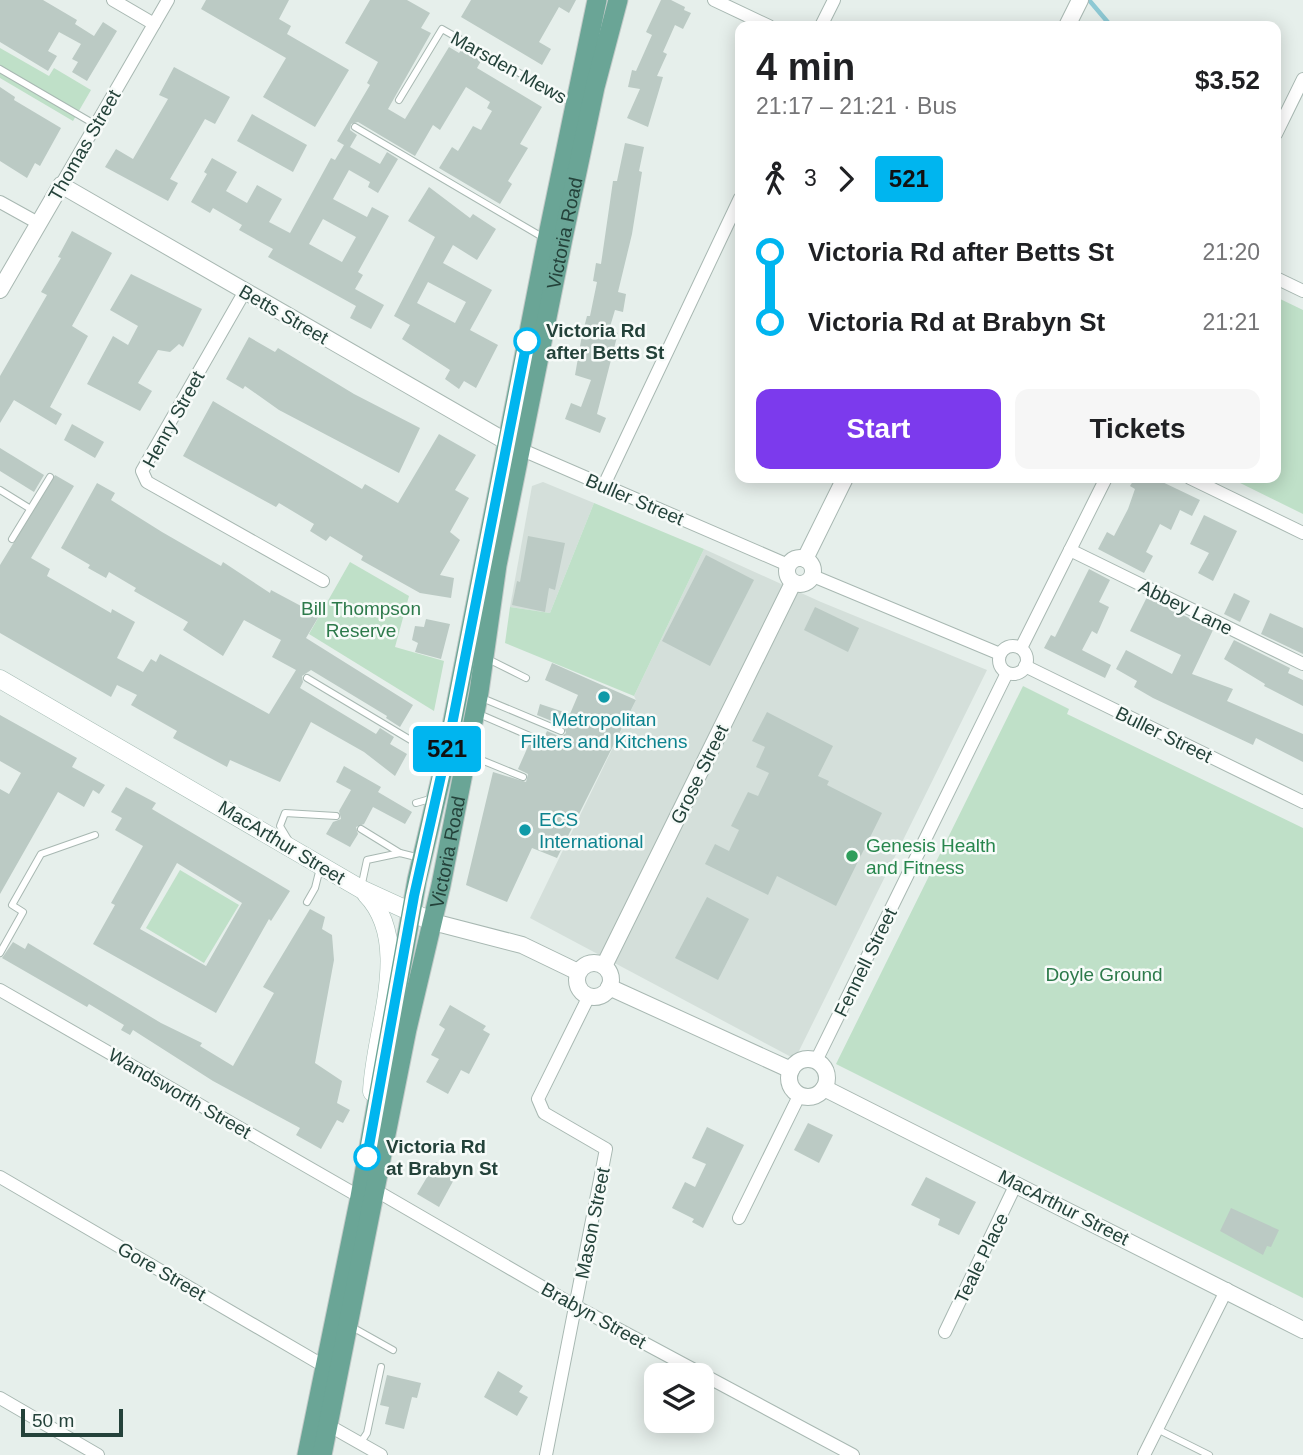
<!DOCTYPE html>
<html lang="en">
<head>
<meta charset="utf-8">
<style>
  body { margin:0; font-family:Helvetica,sans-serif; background:#f6f6f6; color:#202124; height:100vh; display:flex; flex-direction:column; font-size:26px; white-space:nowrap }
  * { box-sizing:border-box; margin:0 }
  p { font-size:23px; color:#757577 }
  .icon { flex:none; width:38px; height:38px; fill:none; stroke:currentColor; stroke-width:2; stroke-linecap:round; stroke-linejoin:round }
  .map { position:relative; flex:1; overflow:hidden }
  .drawer { position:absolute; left:735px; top:21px; width:546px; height:462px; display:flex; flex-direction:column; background:#fff; border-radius:14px; box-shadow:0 4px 18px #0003 }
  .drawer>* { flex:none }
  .badge { padding:0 14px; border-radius:5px; font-size:24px; line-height:46px }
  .fabs { position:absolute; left:644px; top:1363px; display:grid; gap:14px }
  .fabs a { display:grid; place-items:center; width:70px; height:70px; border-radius:14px; background:#fff; box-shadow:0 4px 18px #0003; font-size:35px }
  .scale { position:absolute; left:21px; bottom:18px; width:102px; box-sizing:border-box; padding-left:7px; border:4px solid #24423a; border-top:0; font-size:19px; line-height:24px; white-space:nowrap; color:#24423a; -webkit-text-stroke:5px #f7fbf9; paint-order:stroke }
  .map>.badge { position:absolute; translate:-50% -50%; box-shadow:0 0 0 4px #fff }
  .legs { display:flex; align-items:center; gap:10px; height:77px; padding:0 21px; font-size:23px }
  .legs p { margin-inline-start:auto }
  .head { display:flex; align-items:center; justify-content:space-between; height:119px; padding:0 21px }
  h1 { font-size:38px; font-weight:700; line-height:52px }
  .button { display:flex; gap:14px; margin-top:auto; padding:14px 21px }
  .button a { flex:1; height:80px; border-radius:14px; background:#7c3aed; color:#fff; font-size:28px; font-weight:700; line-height:80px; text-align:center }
  .button a+a { background:#f6f6f6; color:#202124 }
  ul { padding:0 21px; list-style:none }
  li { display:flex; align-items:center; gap:24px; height:70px; font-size:26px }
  li i { display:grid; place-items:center; width:10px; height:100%; margin:0 9px; background:currentColor }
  li i::after { content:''; width:18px; height:18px; margin:-9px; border:5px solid; border-radius:50%; background:#fff }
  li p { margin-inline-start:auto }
  li:first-child i { background:linear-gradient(#0000 50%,currentColor 0) }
  li:last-child i { background:linear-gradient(currentColor 50%,#0000 0) }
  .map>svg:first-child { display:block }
</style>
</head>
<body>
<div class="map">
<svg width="1303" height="1455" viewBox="0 0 1303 1455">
  <rect width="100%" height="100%" fill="#e6efeb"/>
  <g fill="#d4dfda">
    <path d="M543,482L594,503L550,613L510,607L532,486Z"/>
    <path d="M704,549L821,602L987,670L795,1059L530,918L636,700L634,696Z"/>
  </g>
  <g fill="#bfe0c8">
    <path d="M0,48L49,76L54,68L91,90L73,121L0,78Z"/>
    <path d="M1276,297L1303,310V514L1230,478H1276Z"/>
    <path d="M594,503L704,549L634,696L505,643L510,607L550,613Z"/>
    <path d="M350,562L409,596L395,647L444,661L434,711L309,634Z"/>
    <path d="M1023,686L1069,709L1067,714L1303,828V1298L836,1064Z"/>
    <path d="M180,870L239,905L204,963L146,928Z"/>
  </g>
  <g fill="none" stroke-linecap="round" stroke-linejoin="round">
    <path stroke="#8ec9d4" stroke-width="4.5" d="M1089,0L1111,26"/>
  </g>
  <g fill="#bbcac4" fill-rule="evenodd">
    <path d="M0,0H43L77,20L75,24L94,36L103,22L117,31L87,81L72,72L78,62L72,59L81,44L59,32L48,51L57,56L48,71L0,42Z"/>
    <path d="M206,0H289L279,19L291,26L287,34L349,70L315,127L263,97L286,58L201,9Z"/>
    <path d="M370,0H407L430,13L421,28L431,33L388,109L405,119L449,47L459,53L462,49L481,61L477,68L542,107L520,144L528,148L508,181L512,184L500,204L439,168L452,147L458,151L473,126L481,130L492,111L487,108L490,102L466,87L440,130L433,125L415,156L358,122L351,124L350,130L357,135L350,147L380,164L387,152L398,159L378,193L368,187L370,182L349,170L333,199L367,217L372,207L389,216L358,272L363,275L355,289L384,305L371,329L350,318L356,306L268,257L273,249L239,230L242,225L213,208L210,213L191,202L207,174L204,172L212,158L237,172L226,191L247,203L257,185L282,199L269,222L290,233L331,158L335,160L344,145L337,141L370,85L367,83L378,62L345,43ZM323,219L356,237L342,262L309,244Z"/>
    <path d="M471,0H576L569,13L559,7L539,42L551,49L542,65L461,17Z"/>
    <path d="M661,0H671L685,7L684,10L691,13L683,29L675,25L663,52L667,54L657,76L663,77L648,127L627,118L640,89L628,87L632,70L636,71L652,35L646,32Z"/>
    <path d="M174,67L230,97L215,124L205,119L170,179L178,183L168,201L105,167L116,149L133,159L168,99L159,95Z"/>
    <path d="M0,87L15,97L14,100L61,128L40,166L35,163L27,178L0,161Z"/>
    <path d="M252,114L307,145L293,172L237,141Z"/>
    <path d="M625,143L644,147L639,171L642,172L632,234L618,292L626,294L623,312L615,310L609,330L618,333L597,414L606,418L600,433L565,419L571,403L581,407L591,380L575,375L582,335L587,316H590L597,282L593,281L596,263L601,264L613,181H617Z"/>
    <path d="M429,187L470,218L473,214L496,229L477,260L453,245L443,263L492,290L470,330L498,345L476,388L464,381L459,389L445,379L450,370L402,339L410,325L394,316L435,237L408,221ZM428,282L466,302L455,323L417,303Z"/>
    <path d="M72,231L112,253L72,326L88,336L50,407L62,414L56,425L14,400L0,423V376L47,295L41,292L61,258L58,257Z"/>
    <path d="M131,274L202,309L183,347L179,344L170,352L158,350L138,383L152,391L140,411L87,384L113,336L128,345L138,326L110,310Z"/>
    <path d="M249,337L275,352L278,348L354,394L420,428L399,473L279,410L245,386L243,389L226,379Z"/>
    <path d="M213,401L362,489L365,484L398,503L439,434L476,455L455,490L469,498L450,532L460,540L440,575L454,578L451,598L420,593L361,560L363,556L330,536L326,541L310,531L314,524L279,503L276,507L183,456Z"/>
    <path d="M72,424L104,442L95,458L64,440Z"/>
    <path d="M0,448L44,475L34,492L0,471Z"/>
    <path d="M55,475L74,486L31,558L50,569L47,576L111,613L112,609L135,622L117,658L143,672L151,659L156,662L160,654L269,714L296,670L272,657L281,640L244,620L223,656L183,630L188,622L134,591L136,588L109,572L106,578L88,568L90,565L61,548L97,483L115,493L111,500L162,532L221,566L223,562L270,593L271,590L301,606L304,601L322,611L306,638L413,705L400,727L386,718L387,716L311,670L302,676L303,682L300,688L376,734L380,728L394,737L390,744L407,754L395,776L364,752L311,722L280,782L230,760L227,767L173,738L177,731L131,705L137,695L117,685L111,697L0,633V565Z"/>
    <path d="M1135,478H1154L1200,500L1192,516L1180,510L1171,530L1160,524L1146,552L1153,556L1144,573L1098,549L1107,532L1114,536L1128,509L1135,489L1130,486Z"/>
    <path d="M1204,515L1237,531L1213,581L1198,573L1209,553L1190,544Z"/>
    <path d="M528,536L565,543L555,590L549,588L545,612L512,605L517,581L520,582Z"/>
    <path d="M706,555L754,580L710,666L662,641Z"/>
    <path d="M1089,569L1110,580L1099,602L1109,607L1097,634L1092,631L1082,650L1111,665L1105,678L1044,648L1051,635L1055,637Z"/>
    <path d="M1234,593L1250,601L1240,622L1224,614Z"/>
    <path d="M1147,597L1213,630L1192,674L1233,689L1227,701L1303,734V762L1256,738L1253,745L1153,698L1134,687L1137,681L1116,669L1126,650L1172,674L1181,655L1130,631Z"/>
    <path d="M815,607L859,628L848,652L804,630Z"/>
    <path d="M1270,613L1303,628V654L1261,634Z"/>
    <path d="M426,619L450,624L441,659L415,652L418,643L412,640L415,626L424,627Z"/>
    <path d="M1234,640L1290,668L1288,673L1303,680V706L1264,686L1265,684L1224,659Z"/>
    <path d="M552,663L636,700L557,858L532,848L507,902L466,885L493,772L526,782L528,774L518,769L530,742L541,745L547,731L561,737L566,733L564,726L537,715L540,704L570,714L578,695L545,680Z"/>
    <path d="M767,712L833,746L818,776L829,781L827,785L882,813L836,906L777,876L768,895L705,864L715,844L729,851L739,830L731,826L748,792L758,796L769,773L756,767L765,747L752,741Z"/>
    <path d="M0,715L77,758L72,767L105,785L99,794L93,790L84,807L58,792L0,894V789L9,794L21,773L0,761Z"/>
    <path d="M344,766L381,787L378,792L412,812L405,824L373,807L364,824L356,827L358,834L350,847L326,834L333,822L341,819L339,811L351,790L336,782Z"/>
    <path d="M126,787L156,803L152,809L290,891L271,921L269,919L216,1013L93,944L115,905L111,903L143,846L115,830L122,818L111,812ZM177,863L242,903L206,966L140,929Z"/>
    <path d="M707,897L749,919L718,980L675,958Z"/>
    <path d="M310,909L325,917L322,929L332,935L334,960L315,1063L342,1081L337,1103L350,1110L343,1123L337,1120L321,1149L296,1135L300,1128L213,1081L133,1030L130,1035L121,1030L124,1025L89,1004L87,1007L2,958L13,942L25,949L28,943L161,1023L202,1043L200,1046L233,1066L274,993L263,987Z"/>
    <path d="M450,1005L486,1026L483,1030L490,1034L469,1074L461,1070L448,1094L426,1082L439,1059L431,1055L445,1029L439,1025Z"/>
    <path d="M808,1123L833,1135L819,1163L794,1150Z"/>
    <path d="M707,1127L744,1145L703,1228L692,1222L694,1219L672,1208L685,1182L695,1187L706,1164L692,1158Z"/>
    <path d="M436,1162L457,1174L439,1207L417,1194Z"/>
    <path d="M926,1177L976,1202L959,1235L938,1225L940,1219L911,1205Z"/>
    <path d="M1231,1208L1279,1230L1271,1247L1267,1246L1263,1255L1220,1231Z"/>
    <path d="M498,1371L523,1386L519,1392L528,1397L517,1416L484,1397Z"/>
    <path d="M387,1375L421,1383L417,1398L412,1397L404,1429L385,1424L389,1407L380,1405Z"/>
  </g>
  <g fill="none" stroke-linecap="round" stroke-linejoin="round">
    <defs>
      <g id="service">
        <path d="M0,69L96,125"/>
        <path d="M399,100L442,29L572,103"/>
        <path d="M355,127L544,238"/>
        <path d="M0,490L29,508"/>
        <path d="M12,539L50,477"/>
        <path d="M486,658L526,678"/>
        <path d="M307,678L444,760"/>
        <path d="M482,698L561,731"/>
        <path d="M479,714L532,737"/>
        <path d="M469,755L523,777"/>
        <path d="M416,803L430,799"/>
        <path d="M361,829L400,853"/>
        <path d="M289,841L280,826L285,813L336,816"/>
        <path d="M361,888L367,860L400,853L420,858"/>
        <path d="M307,902L315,888L320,868"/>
        <path d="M0,953L23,912L12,905L41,854L95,835"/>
        <path d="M352,1327L393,1350"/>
        <path d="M1157,1429L1209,1455"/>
        <path d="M361,1442L367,1433L381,1367"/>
      </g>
      <g id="minor">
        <path d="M113,0L154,24"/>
        <path d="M714,0L769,26"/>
        <path d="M821,26L834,0"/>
        <path d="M1276,134L1303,79"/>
        <path d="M61,185L168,0"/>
        <path d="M0,202L38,223"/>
        <path d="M1276,278L1303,291"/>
        <path d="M245,291L142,471L147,482L323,581"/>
        <path d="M520,449L788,565"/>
        <path d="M1190,478L1303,533"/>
        <path d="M604,485L740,198"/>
        <path d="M1070,550L1303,664"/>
        <path d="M813,576L1000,654"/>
        <circle cx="1013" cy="660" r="14"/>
        <path d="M1021,648L1106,478"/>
        <path d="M1025,666L1303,802"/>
        <path d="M0,990L360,1197"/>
        <path d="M816,1061L1007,673"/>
        <path d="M0,1177L324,1366"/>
        <path d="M375,1190L575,1306L853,1455"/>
        <path d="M739,1218L799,1096"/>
        <path d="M945,1332L1016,1184"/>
        <path d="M0,1398L98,1455"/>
        <path d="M328,1425L381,1455"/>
        <path d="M546,1455L606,1149L544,1113L538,1099L589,996"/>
        <path d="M1144,1455L1227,1289"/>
      </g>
      <g id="tertiary">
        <path d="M1067,26L1080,0"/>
        <path d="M0,290L61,185L507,442"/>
        <circle cx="800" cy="571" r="13"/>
        <path d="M805,559L845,478"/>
        <path d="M433,922L522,945L578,972"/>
        <circle cx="594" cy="980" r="17"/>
        <path d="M604,966L793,583"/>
        <path d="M609,987L791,1070"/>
        <circle cx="808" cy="1078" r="19"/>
        <path d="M824,1088L1303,1330"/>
      </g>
      <g id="secondary">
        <path d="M0,679L361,889L433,922"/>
        <path d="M366,894C414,943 374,1031 372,1092"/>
      </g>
      <g id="primary">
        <path d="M307,1455L360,1197L417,880L445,761L547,240L597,0"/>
        <path id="s1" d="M322,1455L407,1029L441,885L479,692L497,565L563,238L595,87L618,0"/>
      </g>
    </defs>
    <use href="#service" stroke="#a8b8b2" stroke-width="8"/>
    <use href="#minor" stroke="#a8b8b2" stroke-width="14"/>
    <use href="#tertiary" stroke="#a8b8b2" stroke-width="18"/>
    <use href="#secondary" stroke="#a4bbb3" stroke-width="19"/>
    <use href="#primary" stroke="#c2cac8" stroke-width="21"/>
    <use href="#service" stroke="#fff" stroke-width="6"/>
    <use href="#minor" stroke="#fff" stroke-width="12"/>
    <use href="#tertiary" stroke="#fff" stroke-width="16"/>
    <use href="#secondary" stroke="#fff" stroke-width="18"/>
    <use href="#primary" stroke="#6aa596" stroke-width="19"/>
  </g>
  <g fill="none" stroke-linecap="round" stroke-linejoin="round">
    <defs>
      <path id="line-1" d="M367,1157L414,896L449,740L527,341"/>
    </defs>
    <use href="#line-1" stroke="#fff" stroke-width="16"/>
    <use href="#line-1" stroke="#00b5ef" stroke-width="10"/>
  </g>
  <g fill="#fff" stroke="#00b5ef" stroke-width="3.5">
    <circle cx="527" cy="341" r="12"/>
    <circle cx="367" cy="1157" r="12"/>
  </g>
  <g fill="#0f9aa8" stroke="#f7fbf9" stroke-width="2.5">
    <circle cx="604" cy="697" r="7"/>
    <circle cx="525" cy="830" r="7"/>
  </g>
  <circle fill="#2e9e5b" stroke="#f7fbf9" stroke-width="2.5" cx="852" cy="856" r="7"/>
  <g text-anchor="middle" stroke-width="5" stroke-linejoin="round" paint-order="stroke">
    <g font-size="19" fill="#24423a" stroke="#f7fbf9">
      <text transform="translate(509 67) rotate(29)" y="7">Marsden Mews</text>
      <text transform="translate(84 145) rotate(-60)" y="7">Thomas Street</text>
      <text dy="7" stroke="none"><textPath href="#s1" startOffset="1246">Victoria Road</textPath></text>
      <text transform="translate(284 314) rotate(30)" y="7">Betts Street</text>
      <text transform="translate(173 419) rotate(-61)" y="7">Henry Street</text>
      <text transform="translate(635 499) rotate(23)" y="7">Buller Street</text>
      <text transform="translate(1186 607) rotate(26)" y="7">Abbey Lane</text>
      <text transform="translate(1164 734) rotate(26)" y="7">Buller Street</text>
      <text transform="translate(699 774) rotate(-64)" y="7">Grose Street</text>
      <text transform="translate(282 842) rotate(31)" y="7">MacArthur Street</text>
      <text dy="7" stroke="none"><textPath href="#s1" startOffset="616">Victoria Road</textPath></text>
      <text transform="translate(865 962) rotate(-64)" y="7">Fennell Street</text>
      <text transform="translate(180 1093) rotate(30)" y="7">Wandsworth Street</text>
      <text transform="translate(1064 1207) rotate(27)" y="7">MacArthur Street</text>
      <text transform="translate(592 1223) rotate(-79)" y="7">Mason Street</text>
      <text transform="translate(981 1258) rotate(-64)" y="7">Teale Place</text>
      <text transform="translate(162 1271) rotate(30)" y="7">Gore Street</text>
      <text transform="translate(594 1315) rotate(29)" y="7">Brabyn Street</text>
    </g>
    <g font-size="19" font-weight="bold" fill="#24423a" stroke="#f7fbf9" text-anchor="start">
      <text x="546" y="337">Victoria Rd<tspan x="546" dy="22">after Betts St</tspan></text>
      <text x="386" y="1153">Victoria Rd<tspan x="386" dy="22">at Brabyn St</tspan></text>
    </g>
    <g font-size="19" fill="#2d7a4b" stroke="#f7fbf9">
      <text x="361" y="615">Bill Thompson<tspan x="361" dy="22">Reserve</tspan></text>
      <text x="1104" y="981">Doyle Ground</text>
    </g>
    <g font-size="19" fill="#0d838f" stroke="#f7fbf9">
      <text x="604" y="726">Metropolitan<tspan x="604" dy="22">Filters and Kitchens</tspan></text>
      <text x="539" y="826" text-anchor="start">ECS<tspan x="539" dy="22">International</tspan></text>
    </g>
    <g font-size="19" fill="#27864d" stroke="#f7fbf9" text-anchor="start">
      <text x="866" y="852">Genesis Health<tspan x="866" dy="22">and Fitness</tspan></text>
    </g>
  </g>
</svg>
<div class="fabs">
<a><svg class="icon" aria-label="layers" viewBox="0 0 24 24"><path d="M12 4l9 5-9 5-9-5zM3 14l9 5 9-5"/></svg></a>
</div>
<div class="scale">50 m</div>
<b class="badge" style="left:447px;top:749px;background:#00b5ef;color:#111">521</b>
<section class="drawer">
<div class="head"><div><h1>4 min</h1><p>21:17 – 21:21 · Bus</p></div><b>$3.52</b></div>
<div class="legs"><svg class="icon" aria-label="walk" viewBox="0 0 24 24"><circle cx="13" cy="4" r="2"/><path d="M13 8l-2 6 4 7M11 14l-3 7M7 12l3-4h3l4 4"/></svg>3<svg class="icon" aria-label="forward" viewBox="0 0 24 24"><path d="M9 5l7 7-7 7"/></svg><b class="badge" style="background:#00b5ef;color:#111">521</b></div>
<ul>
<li><i style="color:#00b5ef"></i><b>Victoria Rd after Betts St</b><p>21:20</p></li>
<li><i style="color:#00b5ef"></i><b>Victoria Rd at Brabyn St</b><p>21:21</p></li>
</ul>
<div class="button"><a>Start</a><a>Tickets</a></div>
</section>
</div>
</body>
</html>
